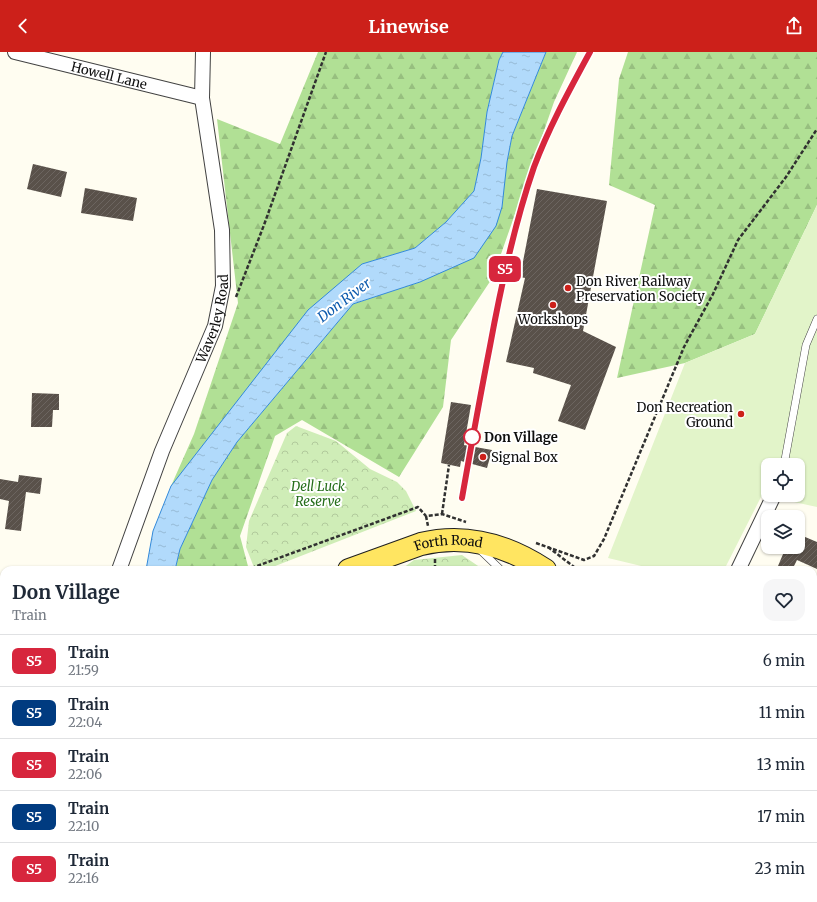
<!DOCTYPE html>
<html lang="en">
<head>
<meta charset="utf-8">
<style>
  body { margin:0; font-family:Merriweather,serif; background:#f6f6f7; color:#1f2937; height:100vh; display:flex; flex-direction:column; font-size:15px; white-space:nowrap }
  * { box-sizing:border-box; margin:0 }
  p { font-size:13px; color:#747a83 }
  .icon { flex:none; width:22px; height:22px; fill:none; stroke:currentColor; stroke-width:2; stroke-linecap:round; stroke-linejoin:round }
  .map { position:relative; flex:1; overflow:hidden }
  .side { position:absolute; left:0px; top:514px; width:817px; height:336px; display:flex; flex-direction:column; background:#fff; border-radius:12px 12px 0 0; box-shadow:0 1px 3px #0004 }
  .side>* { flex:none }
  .badge { padding:0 8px; border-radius:6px; font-size:14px; line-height:26px }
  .controls { position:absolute; left:761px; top:406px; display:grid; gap:8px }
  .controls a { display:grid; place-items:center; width:44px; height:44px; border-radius:8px; background:#fff; box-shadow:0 1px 3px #0004; font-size:20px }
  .map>.badge { position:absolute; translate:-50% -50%; box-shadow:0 0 0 2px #fff }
  .round { display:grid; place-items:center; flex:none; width:42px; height:42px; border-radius:12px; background:#f6f6f7 }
  .overview { display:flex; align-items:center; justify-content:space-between; height:68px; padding:0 12px }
  h1 { font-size:19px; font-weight:700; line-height:30px }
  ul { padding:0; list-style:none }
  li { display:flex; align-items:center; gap:12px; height:52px; padding:0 12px; border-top:1px solid #e0e1e3 }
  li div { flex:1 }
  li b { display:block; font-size:15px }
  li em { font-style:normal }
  li .badge { min-width:44px; font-weight:700; text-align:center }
  header { display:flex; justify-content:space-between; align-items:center; height:52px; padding:0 12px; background:#cc201a; color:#fff; font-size:18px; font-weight:700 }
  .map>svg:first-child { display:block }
</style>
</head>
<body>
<header><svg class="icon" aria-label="back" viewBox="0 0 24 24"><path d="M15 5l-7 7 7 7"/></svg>Linewise<svg class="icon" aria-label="share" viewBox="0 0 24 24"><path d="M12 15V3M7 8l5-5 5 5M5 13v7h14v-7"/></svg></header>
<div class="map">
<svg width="817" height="850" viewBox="0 0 817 850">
  <defs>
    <pattern id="forest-firs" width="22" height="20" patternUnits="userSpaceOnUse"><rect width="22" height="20" fill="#b1e095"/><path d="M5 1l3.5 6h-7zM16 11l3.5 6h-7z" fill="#97bf7f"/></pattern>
    <pattern id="park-crowns" width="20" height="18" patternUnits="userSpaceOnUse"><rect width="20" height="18" fill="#cfedb7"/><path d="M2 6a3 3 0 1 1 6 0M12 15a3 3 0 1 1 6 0" fill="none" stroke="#b1ca9c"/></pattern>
    <pattern id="water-ripples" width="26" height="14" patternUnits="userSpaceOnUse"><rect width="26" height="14" fill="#b1dafb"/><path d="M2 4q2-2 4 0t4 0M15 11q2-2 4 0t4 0" fill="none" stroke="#97bad6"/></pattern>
    <pattern id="building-hatch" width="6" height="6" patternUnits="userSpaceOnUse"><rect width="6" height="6" fill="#59514a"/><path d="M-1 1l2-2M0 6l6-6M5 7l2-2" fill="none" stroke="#6c6560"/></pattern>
  </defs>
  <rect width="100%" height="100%" fill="#fffdf1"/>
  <g fill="url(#forest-firs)">
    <path d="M318,0H503L499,8L487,60L481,106L474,139L446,170L415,196L362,212L171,434L194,382L238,251L217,67L280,92Z"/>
    <path d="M546,0H577L554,50L493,225L451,288L443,355L399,425L302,368L275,384L240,484L249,518H175L180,497L212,428L237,390L353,252L420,230L507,110L512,84Z"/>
    <path d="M628,0H817V153L755,282L685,311L617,326L655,153L609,133L619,27Z"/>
    <path d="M208,846H482L486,850H210Z"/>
  </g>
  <g fill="url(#park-crowns)">
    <path d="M296,374L336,389L370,417L397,430L406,439L416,459L265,518H255L246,495L249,469L287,381Z"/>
    <path d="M462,503L484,518H397L403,516L414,508Z"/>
  </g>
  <path fill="#e2f4c9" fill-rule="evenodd" d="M817,153V455L762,443L724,518H658L608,506L685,311L755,282ZM768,413H798V443H768Z"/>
  <path fill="url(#water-ripples)" stroke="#3289d9" d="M503,0H546L512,84L507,110L502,155L496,174L474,206L420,230L353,252L237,390L212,428L180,497L175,518H146L153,479L171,434L308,258L362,212L415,196L446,170L474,139L481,106L487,60L499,8Z"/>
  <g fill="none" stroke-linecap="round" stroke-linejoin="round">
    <path stroke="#b1dafb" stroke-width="25" d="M259,846L269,850"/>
  </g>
  <g fill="url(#building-hatch)">
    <path d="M33,112L67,120L61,145L27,137Z"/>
    <path d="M85,136L137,146L133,169L81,161Z"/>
    <path d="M537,137L607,149L583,279L616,295L585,378L558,369L571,333L533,321L534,316L506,310L525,226L520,225Z"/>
    <path d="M32,341L59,342V358H53L52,375H31Z"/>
    <path d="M451,350L471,353L464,393L492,398L487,416L461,409L460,415L441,411Z"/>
    <path d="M19,423L42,426L40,442L26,440L21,479L5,477L9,449L0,447V427L18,430Z"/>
    <path d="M798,482L817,490V517L797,508L792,518H789L778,514L786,495H798Z"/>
  </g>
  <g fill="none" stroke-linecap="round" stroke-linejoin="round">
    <defs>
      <g id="service">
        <path d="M784,413L806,293L817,267"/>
        <path d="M478,496L501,518"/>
      </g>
      <g id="minor">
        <path id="s1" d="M15,0L202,46"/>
        <path id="s2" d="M119,518L162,399L215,274L223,234L222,178L202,46L203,0"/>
        <path d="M738,518L774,443"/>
      </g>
      <g id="primary">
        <path id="s3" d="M349,518L421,492C466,481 507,493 545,518"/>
        <path d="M813,744L817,747"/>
        <path d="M0,806L4,801"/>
      </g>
      <g id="motorway">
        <path d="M0,605L4,606"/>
        <path d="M0,628H4"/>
        <path d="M548,846L552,850"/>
        <path d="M595,846L599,850"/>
      </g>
    </defs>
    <use href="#service" stroke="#424242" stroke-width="8"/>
    <use href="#minor" stroke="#424242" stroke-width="16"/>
    <use href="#primary" stroke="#202020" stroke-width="24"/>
    <use href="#motorway" stroke="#202020" stroke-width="24"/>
    <g stroke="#313131" stroke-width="2.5" stroke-dasharray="4 2" stroke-linecap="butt">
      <path d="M236,245L264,173L326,0"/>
      <path d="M442,462L449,413"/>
      <path d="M426,464L428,474"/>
      <path d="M536,491L584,508L594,504L604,487L684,295L713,242L738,188L786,125L817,77"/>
      <path d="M548,495L578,518"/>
      <path d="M435,507V518"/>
      <path d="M246,518L418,455L426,464L442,462L466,470"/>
      <path d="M0,580H4"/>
      <path d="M813,718L817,722"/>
      <path d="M426,846L427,850"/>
    </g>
    <use href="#service" stroke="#fff" stroke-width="7"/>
    <use href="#minor" stroke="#fff" stroke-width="14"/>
    <use href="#primary" stroke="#ffe561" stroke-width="22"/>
    <use href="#motorway" stroke="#ffad4f" stroke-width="22"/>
    <path stroke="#cc201a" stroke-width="3" d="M462,446C471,395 480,345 490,294C501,234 514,173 534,115C549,75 570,37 590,0"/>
  </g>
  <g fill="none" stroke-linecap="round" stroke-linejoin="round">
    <defs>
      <path id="line" d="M462,446C471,395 480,345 490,294C501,234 514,173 534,115C549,75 570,37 590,0"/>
    </defs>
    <use href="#line" stroke="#fff" stroke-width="9"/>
    <use href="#line" stroke="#d7263d" stroke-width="6"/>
  </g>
  <g fill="#cc201a" stroke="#fff" stroke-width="1.5">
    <circle cx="568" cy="236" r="4"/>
    <circle cx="553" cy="253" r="4"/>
    <circle cx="741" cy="362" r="4"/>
    <circle cx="483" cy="405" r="4"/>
  </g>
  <circle fill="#fff" stroke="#d7263d" stroke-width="2" cx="472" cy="385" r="8"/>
  <g text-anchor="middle" stroke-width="4" stroke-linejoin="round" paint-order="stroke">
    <g font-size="13" fill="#0f0f0f" stroke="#fff">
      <text dy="5" stroke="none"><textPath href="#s1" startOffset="97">Howell Lane</textPath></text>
      <text dy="5" stroke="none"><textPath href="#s2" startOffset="269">Waverley Road</textPath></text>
      <text dy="5" stroke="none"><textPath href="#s3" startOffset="104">Forth Road</textPath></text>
    </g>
    <g font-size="13" fill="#0f0f0f" stroke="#fff" text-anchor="start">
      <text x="576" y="234">Don River Railway<tspan x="576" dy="15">Preservation Society</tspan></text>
      <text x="553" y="272" text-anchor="middle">Workshops</text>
      <text x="733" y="360" text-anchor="end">Don Recreation<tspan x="733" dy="15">Ground</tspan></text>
      <text x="491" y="410">Signal Box</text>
    </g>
    <g font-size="13" font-weight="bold" fill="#0f0f0f" stroke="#fff" text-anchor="start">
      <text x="484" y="390">Don Village</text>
    </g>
    <g font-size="13" font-style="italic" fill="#246d19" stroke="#fff">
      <text x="318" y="439">Dell Luck<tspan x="318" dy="15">Reserve</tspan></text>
    </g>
    <g font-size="14" font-style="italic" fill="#0d5aad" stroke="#fff">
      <text transform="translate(344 248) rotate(-37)" y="5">Don River</text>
    </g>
  </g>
</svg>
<div class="controls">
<a><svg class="icon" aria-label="locate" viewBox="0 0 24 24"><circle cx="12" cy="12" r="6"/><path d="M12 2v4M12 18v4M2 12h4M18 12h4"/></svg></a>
<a><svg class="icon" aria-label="layers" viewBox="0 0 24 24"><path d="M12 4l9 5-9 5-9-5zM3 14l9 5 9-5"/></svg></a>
</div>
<b class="badge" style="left:505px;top:217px;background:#d7263d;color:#fff">S5</b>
<section class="side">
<div class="overview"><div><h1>Don Village</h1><p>Train</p></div><a class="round"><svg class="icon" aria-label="heart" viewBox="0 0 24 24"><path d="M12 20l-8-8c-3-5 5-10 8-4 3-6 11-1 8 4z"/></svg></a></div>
<ul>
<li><span class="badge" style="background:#d7263d;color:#fff">S5</span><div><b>Train</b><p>21:59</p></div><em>6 min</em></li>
<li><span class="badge" style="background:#003b80;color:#fff">S5</span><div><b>Train</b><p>22:04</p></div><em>11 min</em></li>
<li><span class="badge" style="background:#d7263d;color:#fff">S5</span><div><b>Train</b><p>22:06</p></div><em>13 min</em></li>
<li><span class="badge" style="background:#003b80;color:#fff">S5</span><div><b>Train</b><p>22:10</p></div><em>17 min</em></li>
<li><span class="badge" style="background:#d7263d;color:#fff">S5</span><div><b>Train</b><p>22:16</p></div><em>23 min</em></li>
</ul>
</section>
</div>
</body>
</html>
